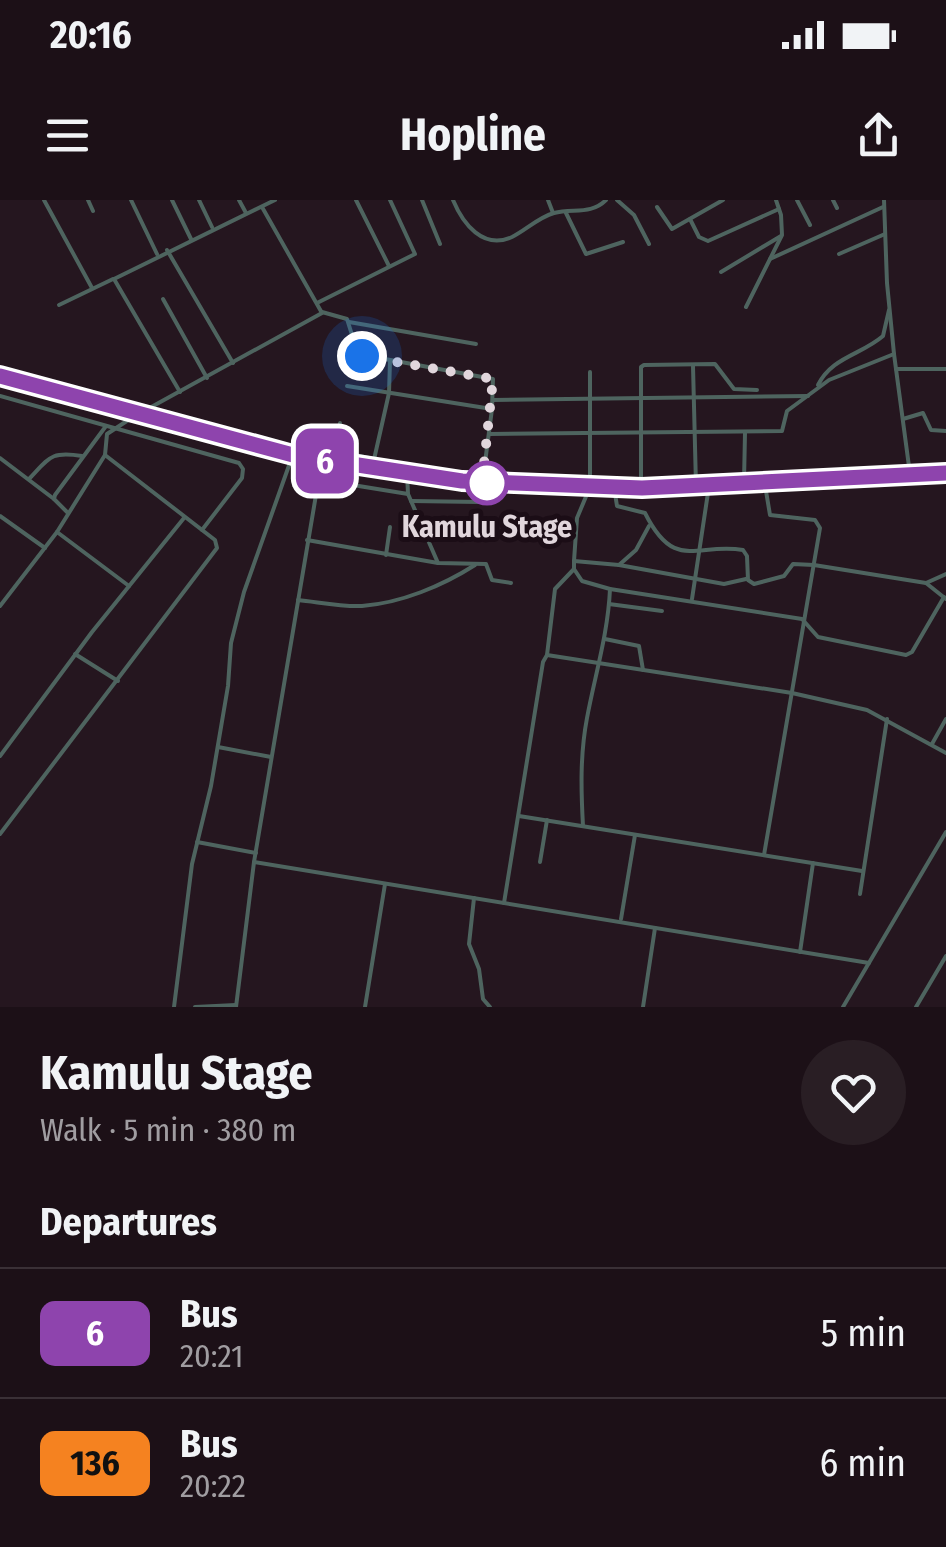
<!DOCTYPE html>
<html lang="en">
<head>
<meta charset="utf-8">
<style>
  body { margin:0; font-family:"Fira Sans Condensed",sans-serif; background:#291e24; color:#f1f3f6; height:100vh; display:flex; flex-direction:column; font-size:38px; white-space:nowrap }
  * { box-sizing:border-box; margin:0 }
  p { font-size:32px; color:#a09da1 }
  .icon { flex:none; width:55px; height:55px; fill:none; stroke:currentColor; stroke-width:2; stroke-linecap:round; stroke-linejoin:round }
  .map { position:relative; height:807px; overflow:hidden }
  .panel { display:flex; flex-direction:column; background:#1c1017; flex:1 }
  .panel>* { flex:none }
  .badge { padding:0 20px; border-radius:15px; font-size:35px; line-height:65px }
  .you { position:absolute; width:50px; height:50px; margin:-25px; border:8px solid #fff; border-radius:50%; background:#1a73e8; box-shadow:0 0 0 15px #1a73e833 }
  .map>.badge { position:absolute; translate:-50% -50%; box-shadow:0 0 0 5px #fff }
  h2 { padding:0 40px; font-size:38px; line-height:90px }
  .round { display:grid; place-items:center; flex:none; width:105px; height:105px; border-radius:52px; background:#291e24 }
  .summary { display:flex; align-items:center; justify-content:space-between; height:170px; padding:0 40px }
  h1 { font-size:48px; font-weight:700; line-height:75px }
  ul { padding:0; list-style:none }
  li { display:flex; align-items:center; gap:30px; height:130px; padding:0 40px; border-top:2px solid #3a3036 }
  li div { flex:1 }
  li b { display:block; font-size:38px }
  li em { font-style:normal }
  li .badge { min-width:110px; font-weight:700; text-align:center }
  .status { display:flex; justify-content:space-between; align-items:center; height:70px; padding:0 50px; background:#1c1017; direction:ltr }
  .status svg { height:28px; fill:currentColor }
  header { display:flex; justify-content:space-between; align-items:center; height:130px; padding:0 40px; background:#1c1017; font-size:45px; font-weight:700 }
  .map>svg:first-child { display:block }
</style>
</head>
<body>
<div class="status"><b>20:16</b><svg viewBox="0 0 49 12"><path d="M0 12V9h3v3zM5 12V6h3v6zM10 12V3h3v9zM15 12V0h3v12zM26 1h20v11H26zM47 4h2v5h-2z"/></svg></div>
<header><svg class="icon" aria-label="menu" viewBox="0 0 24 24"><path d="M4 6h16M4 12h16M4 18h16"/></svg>Hopline<svg class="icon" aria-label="share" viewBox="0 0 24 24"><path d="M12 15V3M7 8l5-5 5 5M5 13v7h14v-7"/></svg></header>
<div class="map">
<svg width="946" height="807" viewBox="0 0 946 807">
  <rect width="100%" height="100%" fill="#25161f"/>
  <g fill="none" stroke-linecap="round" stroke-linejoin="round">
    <g stroke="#4e645f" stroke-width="4">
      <path d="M44,0L92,88"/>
      <path d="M88,0L93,11"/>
      <path d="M131,0L157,54"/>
      <path d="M172,0L191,39"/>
      <path d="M199,0L212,27"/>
      <path d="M239,0L246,13"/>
      <path d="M356,0L389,66"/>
      <path d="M422,0L440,44"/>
      <path d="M453,0C463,24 483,50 512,37C526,30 539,17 554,13C573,8 591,15 606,0"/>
      <path d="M548,0L553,13"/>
      <path d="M617,0L634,15L649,44"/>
      <path d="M797,0L810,25"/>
      <path d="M833,0L837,8"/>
      <path d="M657,7L672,29L723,0"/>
      <path d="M566,13L586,54L623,42"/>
      <path d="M690,19L699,37L708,41L779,9"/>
      <path d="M167,50L233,163"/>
      <path d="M839,54L885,34"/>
      <path d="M770,59L883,7"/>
      <path d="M721,72L781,36"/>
      <path d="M163,99L207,178"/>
      <path d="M317,103L415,54L390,0"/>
      <path d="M59,105L113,79"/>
      <path d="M746,107L782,35L781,15L776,0"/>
      <path d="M322,112L347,119L358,154L493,179L492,209"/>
      <path d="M349,122L476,144"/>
      <path d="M894,154L910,274"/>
      <path d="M693,166L696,286"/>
      <path d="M896,169H946"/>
      <path d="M818,185C832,157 861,155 883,136L889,110"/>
      <path d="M347,186L492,209L483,278"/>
      <path d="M180,192L114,79L275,0"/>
      <path d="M0,196L239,263L243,269L242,278L202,330"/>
      <path d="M493,200L808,196"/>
      <path d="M144,211L322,113L262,7"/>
      <path d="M903,219L923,213L931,230L946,231"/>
      <path d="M340,223L335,251L374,259"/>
      <path d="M489,234L782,231L787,211L829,180L894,154L887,83L884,0"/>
      <path d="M0,258L54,299"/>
      <path d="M373,264L389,193L390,161"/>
      <path d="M29,279C50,257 51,251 82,256"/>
      <path d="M323,281C334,273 349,281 359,273L358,266"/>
      <path d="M744,281L745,233"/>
      <path d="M614,287L617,306L645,313C675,373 697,342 743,350L747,356L748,380L754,384L784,376L793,364L814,365L926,383L946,399"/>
      <path d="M641,288V167L644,165L715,164L734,189L757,190"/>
      <path d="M408,294L438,363"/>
      <path d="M411,301L480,302"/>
      <path d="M68,313L54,299L55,295L106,226"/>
      <path d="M0,316L45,348"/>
      <path d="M57,332L129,386"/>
      <path d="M307,340L438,363L486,364L492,380L511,383"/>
      <path d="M386,355L390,327"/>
      <path d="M574,361L619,365L636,350L649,326"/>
      <path d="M619,365L724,384L746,379"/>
      <path d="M926,383L946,374"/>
      <path d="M610,389L802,419L818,437L906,455L912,452L944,397"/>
      <path d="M692,399L709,286"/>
      <path d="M298,400C318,402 341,407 362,406C401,403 442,386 475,365"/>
      <path d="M609,404L662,411"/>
      <path d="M0,406L57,332L105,255L107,234L136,215"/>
      <path d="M605,439L639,446L643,470"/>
      <path d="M75,454L118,481"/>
      <path d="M547,455L555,389L574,369"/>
      <path d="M932,544L946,519"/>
      <path d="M218,547L271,557"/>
      <path d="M0,556L92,432L184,318"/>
      <path d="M519,616L862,671"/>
      <path d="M583,626C581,590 580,555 587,518C595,475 608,434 610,389L582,381L574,369V361L577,318L590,287V172"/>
      <path d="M0,634L217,348L215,340L105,255"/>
      <path d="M197,642L256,653"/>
      <path d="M764,655L820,328L815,320L770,315L765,285"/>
      <path d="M254,662L869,763"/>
      <path d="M540,662L547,620"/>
      <path d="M860,694L887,519"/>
      <path d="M474,698L469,744L479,769L483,799L490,807"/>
      <path d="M504,703L543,462L547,455L792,493L867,510L946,553"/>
      <path d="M621,719L635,635"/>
      <path d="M800,752L813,663"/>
      <path d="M174,807L192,664L211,586L228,486L231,443L244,392L292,257"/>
      <path d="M195,807L236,805"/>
      <path d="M236,807L254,662L317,289L320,283L328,281L408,294L407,273"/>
      <path d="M365,807L385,684"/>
      <path d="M643,807L655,728"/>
      <path d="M843,807L946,632"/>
      <path d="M916,807L946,756"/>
    </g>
    <path stroke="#92cbc0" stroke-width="9" d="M0,176L293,255L462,281L641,288L946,273"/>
  </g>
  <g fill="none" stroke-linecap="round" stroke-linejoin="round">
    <defs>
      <path id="line" d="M0,176L293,255L462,281L642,288L946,273"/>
    </defs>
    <use href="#line" stroke="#fff" stroke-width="22"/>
    <use href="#line" stroke="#8e44ad" stroke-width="15"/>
    <path stroke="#e1d6dc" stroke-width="10" stroke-dasharray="0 18" d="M362,156L493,179L482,283H487"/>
  </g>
  <circle fill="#fff" stroke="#8e44ad" stroke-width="5" cx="487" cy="283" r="20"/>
  <g text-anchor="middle" stroke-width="10" stroke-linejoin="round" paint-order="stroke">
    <g font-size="30" font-weight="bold" fill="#e1d6dc" stroke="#1b0d16">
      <text x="487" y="337">Kamulu Stage</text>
    </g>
  </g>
</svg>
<div class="you" style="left:362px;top:156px"></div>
<b class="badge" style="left:325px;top:261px;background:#8e44ad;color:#fff">6</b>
</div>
<section class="panel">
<div class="summary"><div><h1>Kamulu Stage</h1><p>Walk · 5 min · 380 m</p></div><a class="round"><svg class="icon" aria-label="heart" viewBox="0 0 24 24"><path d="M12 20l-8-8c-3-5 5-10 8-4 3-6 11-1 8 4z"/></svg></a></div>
<h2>Departures</h2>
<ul>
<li><span class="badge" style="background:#8e44ad;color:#fff">6</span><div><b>Bus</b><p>20:21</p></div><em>5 min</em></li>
<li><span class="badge" style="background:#f58220;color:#111">136</span><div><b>Bus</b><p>20:22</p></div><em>6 min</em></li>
</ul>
</section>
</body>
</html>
